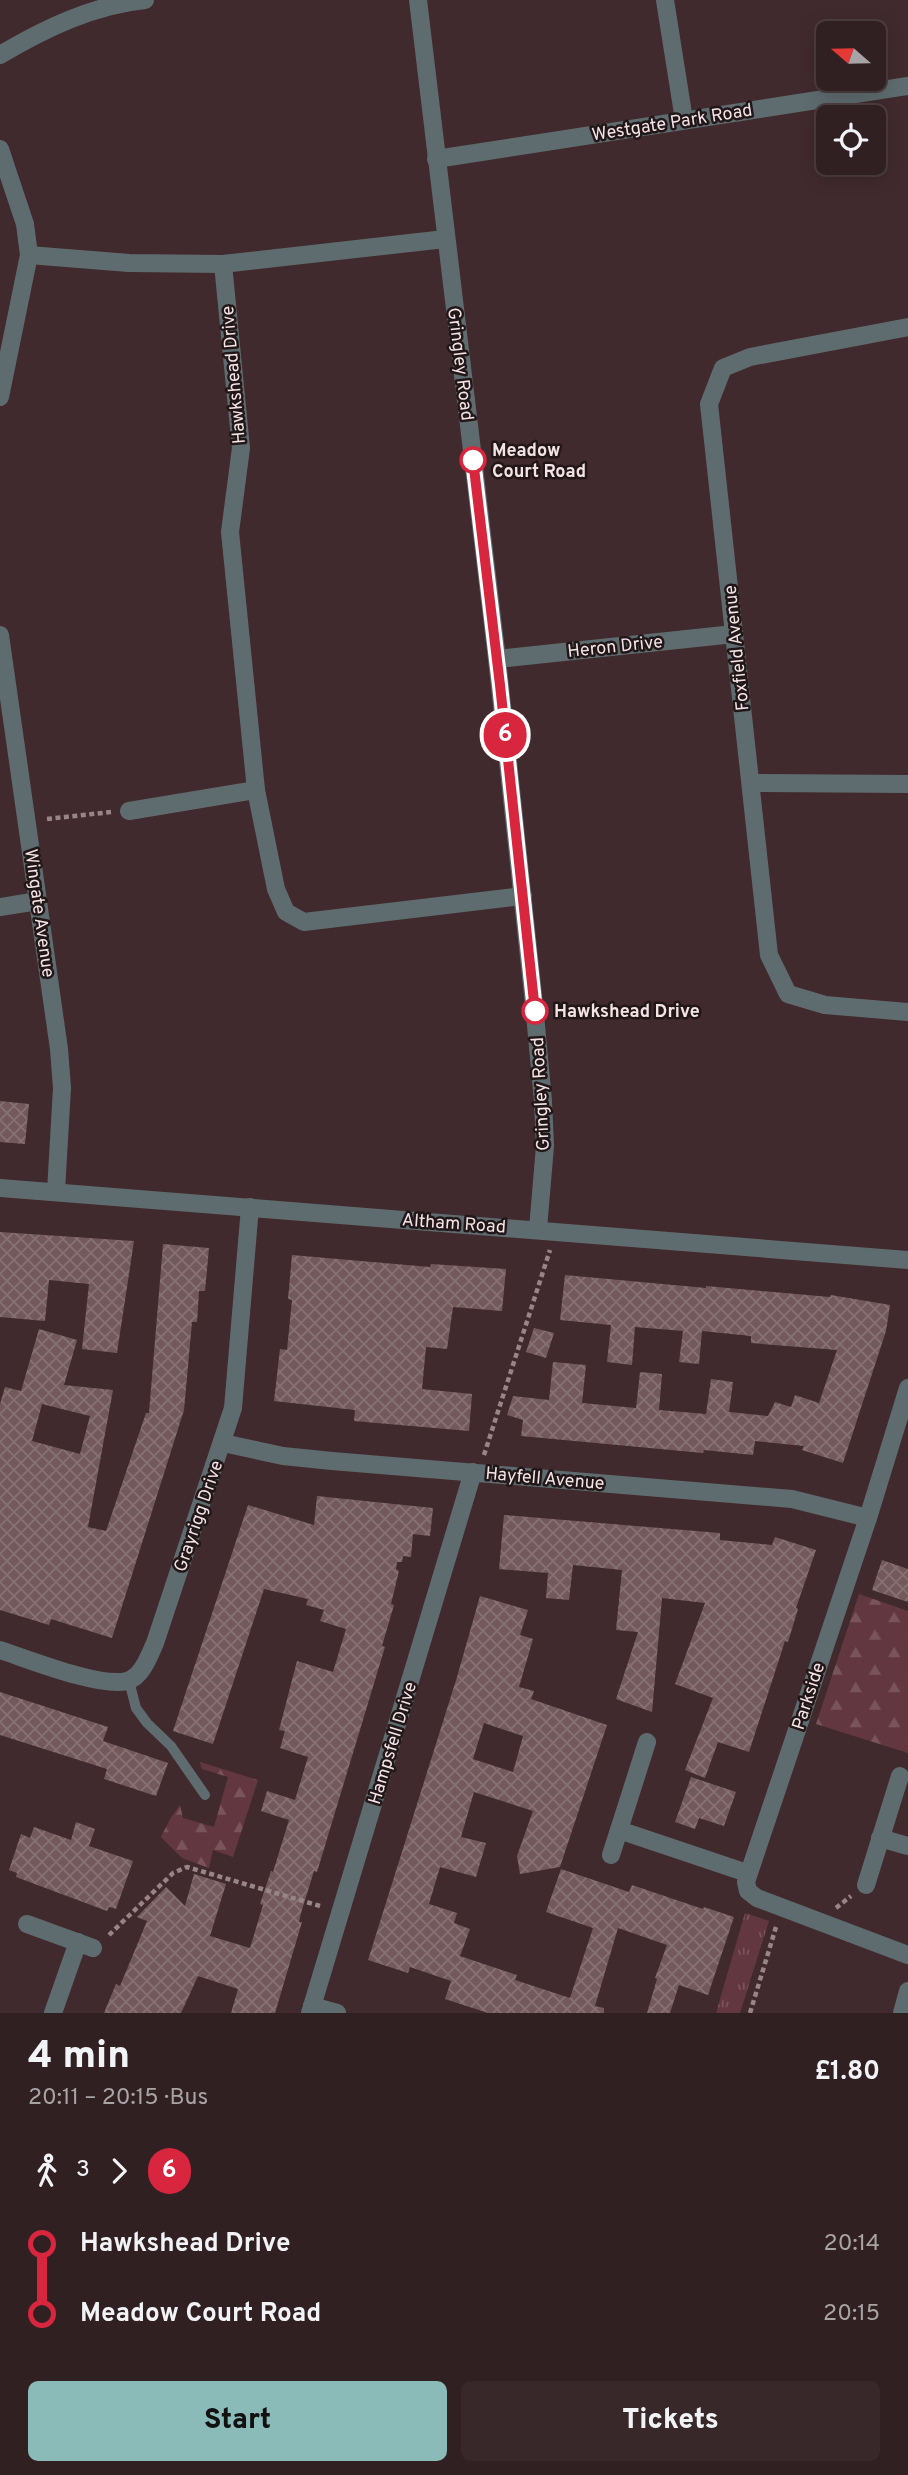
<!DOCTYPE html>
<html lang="en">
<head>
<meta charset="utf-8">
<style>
  body { margin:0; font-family:Overpass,sans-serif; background:#39282a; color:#f1f3f6; height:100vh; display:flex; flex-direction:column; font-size:26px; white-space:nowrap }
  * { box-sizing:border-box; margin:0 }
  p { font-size:23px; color:#a8a3a5 }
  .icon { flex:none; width:38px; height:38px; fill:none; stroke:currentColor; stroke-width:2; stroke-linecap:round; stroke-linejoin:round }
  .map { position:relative; height:2013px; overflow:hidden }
  .panel { display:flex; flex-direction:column; background:#312022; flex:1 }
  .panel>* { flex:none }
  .badge { padding:0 14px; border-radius:23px; font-size:24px; line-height:46px }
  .needle { width:46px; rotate:290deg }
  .controls { position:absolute; left:816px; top:21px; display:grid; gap:14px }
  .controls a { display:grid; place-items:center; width:70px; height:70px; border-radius:10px; background:#312022; box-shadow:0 4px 18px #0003,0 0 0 2px #4c3e40; font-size:35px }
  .map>.badge { position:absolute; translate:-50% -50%; box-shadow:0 0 0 4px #fff }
  .legs { display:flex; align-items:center; gap:10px; height:77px; padding:0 28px; font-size:23px }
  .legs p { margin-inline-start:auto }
  .summary { display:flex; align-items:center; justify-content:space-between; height:119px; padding:0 28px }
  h1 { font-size:38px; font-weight:800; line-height:52px }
  .primary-button { display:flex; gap:14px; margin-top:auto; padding:14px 28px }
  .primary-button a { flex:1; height:80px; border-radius:10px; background:#8bbbb9; color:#111; font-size:28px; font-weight:800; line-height:80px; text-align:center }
  .primary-button a+a { background:#39282a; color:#f1f3f6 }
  ul { padding:0 28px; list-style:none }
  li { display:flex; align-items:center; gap:24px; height:70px; font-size:26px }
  li i { display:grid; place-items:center; width:10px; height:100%; margin:0 9px; background:currentColor }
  li i::after { content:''; width:18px; height:18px; margin:-9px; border:5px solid; border-radius:50%; background:#312022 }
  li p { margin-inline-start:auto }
  li:first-child i { background:linear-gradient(#0000 50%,currentColor 0) }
  li:last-child i { background:linear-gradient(currentColor 50%,#0000 0) }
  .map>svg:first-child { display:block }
</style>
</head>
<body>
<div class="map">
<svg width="908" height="2013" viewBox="0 0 908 2013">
  <defs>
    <pattern id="grass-tufts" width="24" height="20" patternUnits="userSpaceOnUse" patternTransform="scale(1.75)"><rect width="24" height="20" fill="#63373f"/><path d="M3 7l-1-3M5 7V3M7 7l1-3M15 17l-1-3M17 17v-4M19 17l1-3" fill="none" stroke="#7a545b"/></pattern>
    <pattern id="forest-firs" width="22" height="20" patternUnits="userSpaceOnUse" patternTransform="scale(1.75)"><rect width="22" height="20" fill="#63373f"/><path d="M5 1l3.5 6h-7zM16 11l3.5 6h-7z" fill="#7a545b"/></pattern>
    <pattern id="building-cross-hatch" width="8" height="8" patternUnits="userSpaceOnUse" patternTransform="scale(1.75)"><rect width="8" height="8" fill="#73595c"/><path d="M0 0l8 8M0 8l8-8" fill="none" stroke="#877173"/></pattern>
  </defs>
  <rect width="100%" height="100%" fill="#412a2e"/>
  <path fill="url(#grass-tufts)" d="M745,1913L769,1921L740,2013H716Z"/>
  <g fill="url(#forest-firs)">
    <path d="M859,1594L908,1611V1753L816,1724Z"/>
    <path d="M200,1762L258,1780L233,1857L213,1850L209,1868L182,1858L161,1837L170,1819L180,1805L183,1818L214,1827L228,1777L202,1769Z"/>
  </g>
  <g fill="url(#building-cross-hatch)" fill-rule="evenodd">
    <path d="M0,1101L29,1104L25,1144L0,1142Z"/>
    <path d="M0,1232L134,1241L117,1353L82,1349L89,1284L49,1280L45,1321L0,1317Z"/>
    <path d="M163,1244L209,1248L205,1291H199L197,1322H192L184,1410L112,1638L51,1619L49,1625L0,1610V1404L5,1387L21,1391L39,1329L77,1340L64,1385L113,1390L88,1527L106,1531L146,1413H149ZM42,1404L90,1416L80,1454L32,1441Z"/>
    <path d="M292,1255L430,1267L431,1264L506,1269L502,1311L453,1307L447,1349L426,1347L422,1389L472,1394L469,1431L354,1421L355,1410L274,1401L280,1349L287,1350L292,1300L288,1299Z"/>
    <path d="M565,1275L706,1288V1286L830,1297L831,1295L890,1305L886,1331L843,1463L802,1450L804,1446L755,1441L753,1455L704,1450L703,1453L521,1436L523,1420L507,1415L513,1396L549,1400L553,1362L586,1365L582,1403L636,1408L640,1372L662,1374L659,1410L706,1414L711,1379L733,1382L729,1412L768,1416L775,1402L791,1407L795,1395L819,1403L837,1350L751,1343V1336L702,1331L699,1364L679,1362L683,1331L635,1327L632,1365L607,1362L611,1325L560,1320Z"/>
    <path d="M534,1328L554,1333L546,1358L526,1352Z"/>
    <path d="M317,1496L433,1508L430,1536L413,1534L411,1557L403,1556L402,1562H397L396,1569L399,1571L391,1604L394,1605L382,1646L385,1647L317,1872L314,1871L301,1913L299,1922H302L275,2013H231L238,1989L198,1976L181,2013H104L116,1984L120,1986L147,1921L137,1917L166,1887L185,1906L194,1874L226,1884L210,1936L250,1948L263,1905L260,1904L271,1871L273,1872L289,1820L261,1811L267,1791L295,1800L308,1757L280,1748L285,1731L279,1730L297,1661L333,1672L346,1629L320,1621L324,1610L306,1605L308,1599L264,1589L213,1744L173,1731L248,1505L314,1525Z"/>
    <path d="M504,1515L720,1533V1540L772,1545L775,1537L816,1550L796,1608L798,1609L788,1642L785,1641L749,1752L718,1742L705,1778L685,1770L713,1698L675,1684L705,1603L662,1598L652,1712L616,1699L638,1632L616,1630L622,1570L573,1565L569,1600L546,1598L548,1573L499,1569Z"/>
    <path d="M882,1560L908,1569V1602L872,1590Z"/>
    <path d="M480,1596L528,1610L520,1635L533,1639L519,1687L534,1691L531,1699L607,1725L560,1867L520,1874L517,1856L533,1811L474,1792L461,1837L486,1843L476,1877L440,1867L429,1904L457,1913L454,1923L470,1929L460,1956L517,1975L515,1980L570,1998L593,1928L546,1912L561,1869L629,1892L632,1885L703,1909L704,1907L734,1917L708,1995L679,1985L670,2013H647L657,1979L655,1978L667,1945L618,1928L595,2006L604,2008V2013H488L445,1999L451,1981L410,1967L408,1973L368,1960L457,1677ZM484,1723L523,1736L513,1772L473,1759Z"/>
    <path d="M0,1692L108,1727L103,1741L168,1763L156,1796L104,1779L107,1769L0,1735Z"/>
    <path d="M691,1777L736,1792L724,1826L699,1818L695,1829L675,1822Z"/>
    <path d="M76,1822L95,1829L89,1846L133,1861L116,1909L109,1907L107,1911L16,1877L17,1873L9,1870L21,1834L30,1838L34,1827L71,1840Z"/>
  </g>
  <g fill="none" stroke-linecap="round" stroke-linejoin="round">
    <g stroke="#988588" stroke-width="4.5" stroke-dasharray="5 3.5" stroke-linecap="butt">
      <path d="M47,819L111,812"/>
      <path d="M484,1455L550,1250"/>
      <path d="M836,1908L851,1896"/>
      <path d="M109,1935L173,1873L187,1867L320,1906"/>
      <path d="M750,2013L776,1927"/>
    </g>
    <path stroke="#5f6c6f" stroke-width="10" d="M129,1681L136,1708L147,1723L171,1746L205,1795"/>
    <g stroke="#5f6c6f" stroke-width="18">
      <path d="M418,0L497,659L534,1004L543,1101L545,1146L538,1229"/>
      <path d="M665,0L684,120"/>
      <path d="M0,55C44,29 93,5 145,0"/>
      <path d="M0,149L25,224L29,255L0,397"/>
      <path d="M436,159L908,86"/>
      <path d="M29,255L129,263L223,264L445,239"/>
      <path d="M223,264L241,448L230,532L256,790L276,889L286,912L304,922L523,896"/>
      <path d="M908,327L750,357L723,368L709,404L769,955L788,994L825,1005L908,1012"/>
      <path d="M0,635L59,1049L62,1088L56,1191"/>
      <path d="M497,659L734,634"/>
      <path d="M751,783L908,784"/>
      <path d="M129,811L256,790"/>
      <path d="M0,907L38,901"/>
      <path d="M0,1188L908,1260"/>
      <path d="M908,1388L868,1518L746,1882L748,1891L757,1898L908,1955"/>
      <path d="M223,1443L283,1456L332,1461L792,1499L868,1518"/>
      <path d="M0,1650C28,1659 100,1688 127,1681C142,1677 149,1656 155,1643L233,1408L250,1207"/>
      <path d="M619,1830L747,1873"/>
      <path d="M880,1838L908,1846"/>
      <path d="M611,1855L647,1742"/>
      <path d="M866,1885L900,1776"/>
      <path d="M27,1924L93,1948"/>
      <path d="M312,2006L337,2013"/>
      <path d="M53,2013L78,1942"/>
      <path d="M310,2013L473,1472"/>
      <path d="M902,2013L908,1991"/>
    </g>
  </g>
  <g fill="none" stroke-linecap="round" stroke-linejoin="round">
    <defs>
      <path id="line-1" d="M473,460L500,685L535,1011"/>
    </defs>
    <use href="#line-1" stroke="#fff" stroke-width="16"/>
    <use href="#line-1" stroke="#d7263d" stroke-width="10"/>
  </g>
  <g fill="#fff" stroke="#d7263d" stroke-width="3.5">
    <circle cx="473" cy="460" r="12"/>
    <circle cx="535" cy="1011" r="12"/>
  </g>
  <g text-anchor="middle" stroke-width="5" stroke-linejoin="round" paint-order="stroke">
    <g font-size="18" fill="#f3e3e5" stroke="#211618">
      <text transform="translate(672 122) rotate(-9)" y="6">Westgate Park Road</text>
      <text transform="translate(461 364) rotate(83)" y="6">Gringley Road</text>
      <text transform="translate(233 375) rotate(-95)" y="6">Hawkshead Drive</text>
      <text transform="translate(615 646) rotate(-6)" y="6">Heron Drive</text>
      <text transform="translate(736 648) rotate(-96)" y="6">Foxfield Avenue</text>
      <text transform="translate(40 913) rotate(82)" y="6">Wingate Avenue</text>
      <text transform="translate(540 1094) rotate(-93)" y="6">Gringley Road</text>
      <text transform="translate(454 1223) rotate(4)" y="6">Altham Road</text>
      <text transform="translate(545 1478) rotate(5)" y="6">Hayfell Avenue</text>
      <text transform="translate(198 1516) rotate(-71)" y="6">Grayrigg Drive</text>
      <text transform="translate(808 1696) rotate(-72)" y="6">Parkside</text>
      <text transform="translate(392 1743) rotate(-73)" y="6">Hampsfell Drive</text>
    </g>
    <g font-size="18" font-weight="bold" fill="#f3e3e5" stroke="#211618" text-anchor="start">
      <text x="492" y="456">Meadow<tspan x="492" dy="21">Court Road</tspan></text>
      <text x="554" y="1017">Hawkshead Drive</text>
    </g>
  </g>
</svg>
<div class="controls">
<a><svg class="needle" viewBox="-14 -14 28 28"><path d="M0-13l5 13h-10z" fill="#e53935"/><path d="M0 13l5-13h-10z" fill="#a8a3a5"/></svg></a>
<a><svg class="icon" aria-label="locate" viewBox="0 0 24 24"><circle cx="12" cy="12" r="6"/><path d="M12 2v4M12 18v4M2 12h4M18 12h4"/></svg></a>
</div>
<b class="badge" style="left:505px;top:735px;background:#d7263d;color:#fff">6</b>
</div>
<section class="panel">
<div class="summary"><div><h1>4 min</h1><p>20:11 – 20:15 · Bus</p></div><b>£1.80</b></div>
<div class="legs"><svg class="icon" aria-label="walk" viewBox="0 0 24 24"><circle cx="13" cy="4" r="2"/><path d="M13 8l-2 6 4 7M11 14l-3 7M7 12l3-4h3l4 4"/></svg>3<svg class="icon" aria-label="forward" viewBox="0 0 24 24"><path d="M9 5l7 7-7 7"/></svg><b class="badge" style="background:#d7263d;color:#fff">6</b></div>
<ul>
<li><i style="color:#d7263d"></i><b>Hawkshead Drive</b><p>20:14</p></li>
<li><i style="color:#d7263d"></i><b>Meadow Court Road</b><p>20:15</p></li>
</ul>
<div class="primary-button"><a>Start</a><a>Tickets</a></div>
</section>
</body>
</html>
